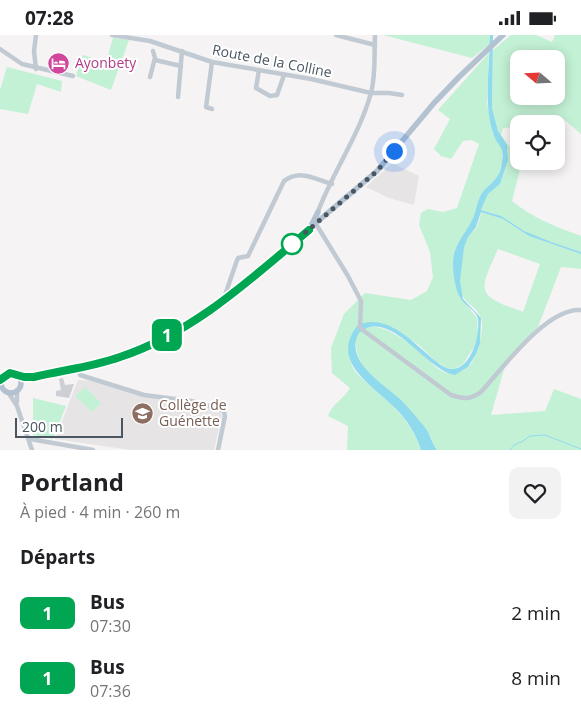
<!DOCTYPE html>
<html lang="fr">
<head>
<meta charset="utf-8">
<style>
  body { margin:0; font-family:"Open Sans",sans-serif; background:#f2f2f2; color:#202124; height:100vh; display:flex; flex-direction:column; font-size:19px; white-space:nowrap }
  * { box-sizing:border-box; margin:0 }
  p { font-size:16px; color:#757577 }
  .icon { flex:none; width:28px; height:28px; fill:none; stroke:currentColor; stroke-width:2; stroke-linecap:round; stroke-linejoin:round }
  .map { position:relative; height:415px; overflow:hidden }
  .drawer { display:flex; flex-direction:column; background:#fff; flex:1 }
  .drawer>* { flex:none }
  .badge { padding:0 10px; border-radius:8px; font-size:18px; line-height:32px }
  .needle { width:32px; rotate:289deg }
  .fabs { position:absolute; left:510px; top:15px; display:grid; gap:10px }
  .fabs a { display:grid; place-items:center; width:55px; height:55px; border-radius:10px; background:#fff; box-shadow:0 2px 12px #0003; font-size:25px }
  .scale { position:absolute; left:15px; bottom:12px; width:108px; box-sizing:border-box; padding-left:5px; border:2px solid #4a5661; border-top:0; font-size:14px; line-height:18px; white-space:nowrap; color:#4a5661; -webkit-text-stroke:4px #fff; paint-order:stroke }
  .you { position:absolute; width:25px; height:25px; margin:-12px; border:4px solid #fff; border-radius:50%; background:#1a73e8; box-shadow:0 0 0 8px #1a73e833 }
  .map>.badge { position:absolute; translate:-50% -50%; box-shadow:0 0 0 2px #fff }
  h2 { padding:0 20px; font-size:19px; line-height:45px }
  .round { display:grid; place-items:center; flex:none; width:52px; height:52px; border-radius:10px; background:#f2f2f2 }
  .summary { display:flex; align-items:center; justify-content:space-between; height:85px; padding:0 20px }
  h1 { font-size:24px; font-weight:700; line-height:38px }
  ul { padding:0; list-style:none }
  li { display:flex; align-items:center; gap:15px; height:65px; padding:0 20px }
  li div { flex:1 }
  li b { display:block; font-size:19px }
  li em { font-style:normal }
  li .badge { min-width:55px; font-weight:700; text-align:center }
  .status { display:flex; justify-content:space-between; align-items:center; height:35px; padding:0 25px; background:#fff; direction:ltr }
  .status svg { height:14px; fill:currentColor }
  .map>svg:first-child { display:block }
</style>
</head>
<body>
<div class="status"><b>07:28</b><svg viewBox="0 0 49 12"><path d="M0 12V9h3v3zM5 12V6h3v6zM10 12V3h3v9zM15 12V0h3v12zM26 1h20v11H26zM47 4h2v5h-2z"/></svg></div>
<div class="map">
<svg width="581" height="415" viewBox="0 0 581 415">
  <rect width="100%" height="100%" fill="#f5f3f3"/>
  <g fill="#e6e4e5">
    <path d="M392,128L419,141L414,170L389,163L366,152Z"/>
    <path d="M78,345L91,346L143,361L184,366L219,376L222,380L214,415H131L55,404Z"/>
  </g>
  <g fill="#c3f1d5" fill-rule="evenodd">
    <path d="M383,0H490V9L472,23Z"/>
    <path d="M511,0H536L552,7L555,0H581V99L559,80L551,89H519V92L503,93L501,100L509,111L519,114V126H522L512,166C533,183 556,192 581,201V217C563,211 544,206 526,197C510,188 501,179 481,175L488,159L500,149L508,125V116L498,96L492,73L493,15ZM519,24H556V61H519Z"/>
    <path d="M113,3L129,5L111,55L76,41L83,20L106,27Z"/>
    <path d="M489,18L487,67L493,99L502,111V127L497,144L486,153L471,188L456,212L453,226L454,242L460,262L477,283L478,299L474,312L463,329L454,334L447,333L436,327L419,310L394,293L378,288H365L351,303C349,314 348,326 355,336C360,343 369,349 375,355C395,372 413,390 421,415H347L348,391L328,381C332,369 344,364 350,353L332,338L331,313L344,279L365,258L411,265L427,256L433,242L430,217L419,190L421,178L428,174L443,177L457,173L479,109L472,105L463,106L451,124L441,121L434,114L450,84L438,75Z"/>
    <path d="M7,32L62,46L61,57L37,49L28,79L0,74V55Z"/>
    <path d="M481,177L503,184L529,201L581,219V234L561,232L538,292L507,324L491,380L545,376L554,354L581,364V415H437C432,408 430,398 424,391C416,383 408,372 400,365C381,348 350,331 357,300C370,285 387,294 401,303C406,307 412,309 417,313C426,321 434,334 446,338C454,340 461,337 467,333C477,325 485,294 481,283C474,265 458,271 460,241C460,228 463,215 467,204C469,199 474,196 477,192C479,187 480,182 481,177ZM498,214L540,229L523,277C476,260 478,258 498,214Z"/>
    <path d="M85,352L101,368L92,377L75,361Z"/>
    <path d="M33,363L66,371L53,404L33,400Z"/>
  </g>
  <path fill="#90daee" d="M490,0H493L492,73L498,96L507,110L508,125L500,149L488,159L481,175L501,181L524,196L551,207L581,217V219L529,201L503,184L481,177L476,192L468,202L464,213L460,246L463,264L481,283L480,308L476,319L468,332L455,340C426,336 390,271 359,298C343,326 385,350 401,365C409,373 417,383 424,391C430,398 431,407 437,415H421C416,399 407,385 395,373C374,351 328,327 358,290C399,273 431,336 453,334C472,332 480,300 478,284C477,276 465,271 461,264C455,255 453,239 453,228C453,210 464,201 471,187C476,179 476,170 480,162C486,149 497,149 501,132C506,109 498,114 493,98C483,65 490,33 490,0Z"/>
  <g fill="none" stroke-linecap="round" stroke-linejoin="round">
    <path stroke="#90daee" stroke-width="1" d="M510,415L514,410L523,406L530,401L545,400L581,414"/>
  </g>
  <path fill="#cdcfd5" d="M63,343L65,350L74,349L69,363L56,361V356L61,355L59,344Z"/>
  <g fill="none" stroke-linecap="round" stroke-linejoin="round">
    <g stroke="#c1cad2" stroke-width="4.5">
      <path d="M112,0L150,6L212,27L311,44L371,58H389L402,60"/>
      <path d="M336,0L375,10"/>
      <path d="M0,14L22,29L73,41"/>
      <path d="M155,25L181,31"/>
      <path d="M36,34L34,16L36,0"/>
      <path d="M259,35L256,53L270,61L277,60L284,40"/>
      <path d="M150,42L155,23L153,16"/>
      <path d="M178,62L182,16"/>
      <path d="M212,74L206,72L212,27"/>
      <path d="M317,179C332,138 359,101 371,58C376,39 374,20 375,0"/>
      <path d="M316,189L348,241L361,266L360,293L451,360C464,364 470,365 481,357C503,333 547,272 581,275"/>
      <path d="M223,266L236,228L238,223L248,221L284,146C300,134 315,144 332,149"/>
      <path d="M78,333L80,340L144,360L191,366L220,374L224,377L225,381L218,415"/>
      <path d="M17,355V367"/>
      <path d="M8,357L17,371L32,415"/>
      <path d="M30,404L93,415"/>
    </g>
    <g stroke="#b3c2d1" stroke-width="5.5">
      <path d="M310,193L318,177"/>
      <circle cx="11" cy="348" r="10"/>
      <path d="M16,340L34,342L122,322L169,299L223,267L377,136L434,68L459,42L503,0"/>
    </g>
  </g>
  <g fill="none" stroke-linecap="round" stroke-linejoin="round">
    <defs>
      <path id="line" d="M0,345L10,338L24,342H34C63,335 92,332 120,322C193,298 251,244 309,195"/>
    </defs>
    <use href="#line" stroke="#fff" stroke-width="11"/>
    <use href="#line" stroke="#00a651" stroke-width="8"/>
    <path stroke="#4a5661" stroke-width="5" stroke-dasharray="0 9" d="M292,209L377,136L394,116"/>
  </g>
  <defs>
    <symbol id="hotel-disc" viewBox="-11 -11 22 22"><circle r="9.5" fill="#d1479c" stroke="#fff"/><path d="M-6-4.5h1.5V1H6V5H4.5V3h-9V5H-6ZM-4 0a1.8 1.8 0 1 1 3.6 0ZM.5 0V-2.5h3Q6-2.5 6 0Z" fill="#fff"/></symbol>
    <symbol id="school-disc" viewBox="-11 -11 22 22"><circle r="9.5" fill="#8d6e63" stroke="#fff"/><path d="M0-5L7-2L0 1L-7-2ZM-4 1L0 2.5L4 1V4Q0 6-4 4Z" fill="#fff"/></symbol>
  </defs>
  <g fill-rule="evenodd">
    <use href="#hotel-disc" x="46" y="16" width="25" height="25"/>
    <use href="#school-disc" x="130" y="366" width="25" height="25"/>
  </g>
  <circle fill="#fff" stroke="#00a651" stroke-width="2.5" cx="292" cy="209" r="10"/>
  <g text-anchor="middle" stroke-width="4" stroke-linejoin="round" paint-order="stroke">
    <g font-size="14" fill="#4a5661" stroke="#fff">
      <text transform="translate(272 26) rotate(11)" y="5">Route de la Colline</text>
    </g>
    <g font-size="14" fill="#b23c85" stroke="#fff" text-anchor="start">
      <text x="75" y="33">Ayonbety</text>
    </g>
    <g font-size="14" fill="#785e54" stroke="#fff" text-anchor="start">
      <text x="159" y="375">Collège de<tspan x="159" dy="16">Guénette</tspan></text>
    </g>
  </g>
</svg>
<div class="fabs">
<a><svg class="needle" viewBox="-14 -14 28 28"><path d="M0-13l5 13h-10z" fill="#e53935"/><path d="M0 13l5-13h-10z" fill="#757577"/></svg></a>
<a><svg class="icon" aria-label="locate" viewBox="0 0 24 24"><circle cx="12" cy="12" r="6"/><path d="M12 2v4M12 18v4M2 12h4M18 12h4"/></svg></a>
</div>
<div class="scale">200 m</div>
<div class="you" style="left:394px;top:116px"></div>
<b class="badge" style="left:167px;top:300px;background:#00a651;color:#fff">1</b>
</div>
<section class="drawer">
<div class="summary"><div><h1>Portland</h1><p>À pied · 4 min · 260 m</p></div><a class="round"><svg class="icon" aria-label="heart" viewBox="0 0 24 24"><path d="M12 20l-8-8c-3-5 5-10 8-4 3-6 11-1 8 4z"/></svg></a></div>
<h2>Départs</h2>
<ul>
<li><span class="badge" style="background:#00a651;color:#fff">1</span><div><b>Bus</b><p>07:30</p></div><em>2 min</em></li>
<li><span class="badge" style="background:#00a651;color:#fff">1</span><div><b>Bus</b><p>07:36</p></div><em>8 min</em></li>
</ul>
</section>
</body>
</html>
